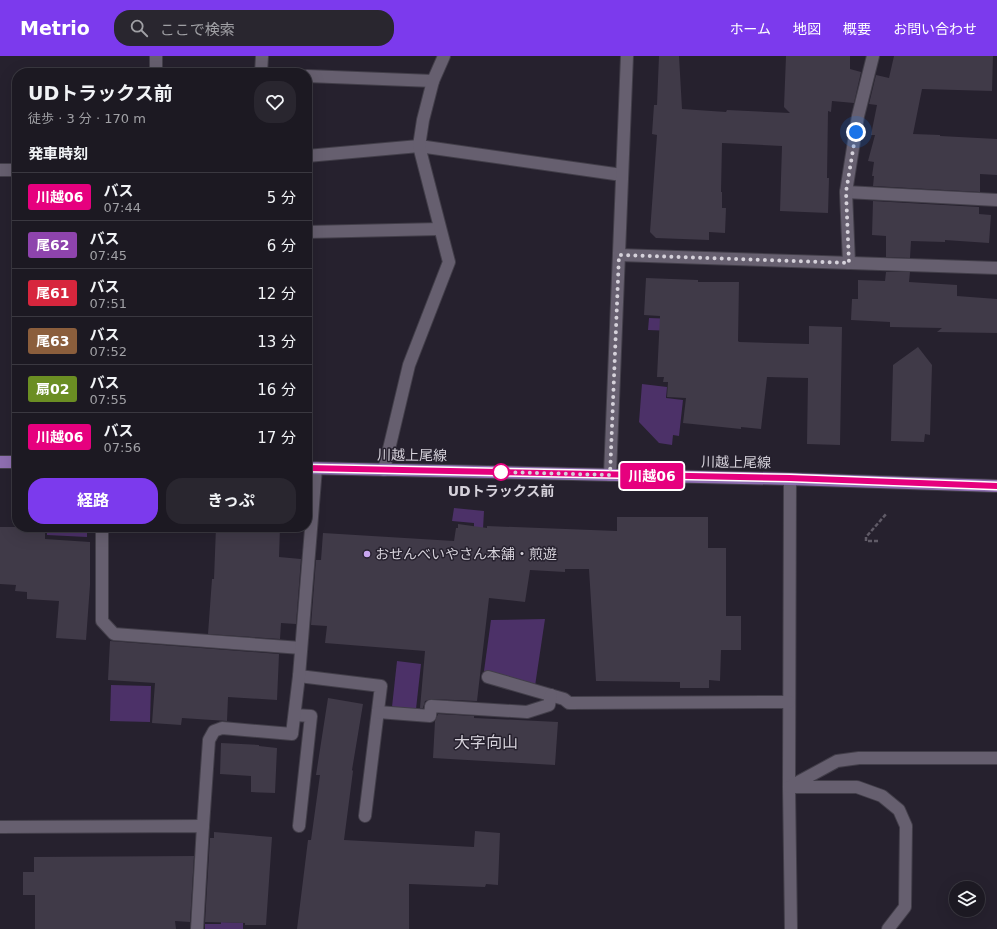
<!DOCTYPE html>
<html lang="ja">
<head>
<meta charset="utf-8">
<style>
  body { margin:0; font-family:"DejaVu Sans","Noto Sans JP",sans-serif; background:#29262f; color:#f1f3f6; height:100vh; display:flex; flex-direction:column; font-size:15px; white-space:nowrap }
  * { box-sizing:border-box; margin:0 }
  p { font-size:13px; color:#a0a0a5 }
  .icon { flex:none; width:22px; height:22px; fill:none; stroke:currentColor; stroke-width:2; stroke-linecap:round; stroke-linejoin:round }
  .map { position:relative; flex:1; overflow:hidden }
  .side { position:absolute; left:12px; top:12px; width:300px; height:464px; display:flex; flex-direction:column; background:#1c1922; border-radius:16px; box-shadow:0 4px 16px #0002,0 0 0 1px #3a3840 }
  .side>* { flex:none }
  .badge { padding:0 8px; border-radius:3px; font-size:14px; line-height:26px }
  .fabs { position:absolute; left:949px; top:825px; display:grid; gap:8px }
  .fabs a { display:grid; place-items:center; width:36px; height:36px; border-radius:50%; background:#1c1922; box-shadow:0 4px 16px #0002,0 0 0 1px #3a3840; font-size:20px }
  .you { position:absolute; width:20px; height:20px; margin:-10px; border:3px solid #fff; border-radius:50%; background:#1a73e8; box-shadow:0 0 0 6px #1a73e833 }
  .map>.badge { position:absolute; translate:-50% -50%; box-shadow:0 0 0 2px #fff }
  h2 { padding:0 16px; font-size:15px; line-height:36px }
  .round { display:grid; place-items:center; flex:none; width:42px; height:42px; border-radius:16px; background:#29262f }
  .summary { display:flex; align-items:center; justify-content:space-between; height:68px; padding:0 16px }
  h1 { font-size:19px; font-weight:700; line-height:30px }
  .primary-button { display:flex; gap:8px; margin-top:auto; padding:8px 16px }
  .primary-button a { flex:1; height:46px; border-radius:16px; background:#7c3aed; color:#fff; font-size:16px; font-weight:700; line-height:46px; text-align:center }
  .primary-button a+a { background:#29262f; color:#f1f3f6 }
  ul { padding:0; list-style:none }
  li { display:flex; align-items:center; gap:12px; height:48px; padding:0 16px; border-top:1px solid #3a3840 }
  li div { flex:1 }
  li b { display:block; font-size:15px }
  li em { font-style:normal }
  li .badge { min-width:44px; font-weight:700; text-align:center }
  header { display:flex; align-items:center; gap:24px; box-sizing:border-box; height:56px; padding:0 20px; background:#7c3aed; color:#fff }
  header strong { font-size:19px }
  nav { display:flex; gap:22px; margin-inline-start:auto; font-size:14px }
  .search { width:280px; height:36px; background:#29262f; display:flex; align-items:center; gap:10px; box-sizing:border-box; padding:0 14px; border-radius:16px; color:#a0a0a5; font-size:15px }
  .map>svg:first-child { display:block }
</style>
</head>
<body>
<header>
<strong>Metrio</strong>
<div class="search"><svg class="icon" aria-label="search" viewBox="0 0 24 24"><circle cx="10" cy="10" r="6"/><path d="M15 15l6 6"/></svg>ここで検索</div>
<nav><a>ホーム</a><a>地図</a><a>概要</a><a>お問い合わせ</a></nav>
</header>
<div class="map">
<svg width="997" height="873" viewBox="0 0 997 873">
  <rect width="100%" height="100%" fill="#26212e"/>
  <g fill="#4c3168">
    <path d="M649,262L701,264V276L648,274Z"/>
    <path d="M642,328L667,331L666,342L683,344L679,380L673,379L672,389L659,387L639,366Z"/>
    <path d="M454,452L484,455L483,473L474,472V467L452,465Z"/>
    <path d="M47,471H87V481L47,479Z"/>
    <path d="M545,563L535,630L484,615L491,564Z"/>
    <path d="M397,605L421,608L416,653L392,651Z"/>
    <path d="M111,629L151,630L150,666L110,665Z"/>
    <path d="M221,866L243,867V873H205V868H221Z"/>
  </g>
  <g fill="#403a48">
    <path d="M659,0H679L682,53L726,56L727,54L790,57L784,51L786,0H850V13L861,16L854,47L832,45L831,56L828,55L827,122H829L828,157L780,155L782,90L722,87L721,136H722V152H726L725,177L709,176V184L656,182L650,176L657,79L652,78L654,49H657Z"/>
    <path d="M894,0H993L992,35L922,33L913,78L940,79V80L997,83V119L980,118V136L873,130L874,120H872L874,106L868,105L875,79H871L877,49L869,48L876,19L889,22Z"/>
    <path d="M873,145L979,151V158L991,159L989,187L945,184V186L911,185L910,202L886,201V180L872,179Z"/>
    <path d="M886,216H910L909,226L957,229V240L997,243V277L937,276L942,272L890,271V266L851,264L852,243H858V224L885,225Z"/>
    <path d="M646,222L698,224V226H739L738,285L739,286L809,288V270L842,271L840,389L807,388L808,322L767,321L761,373L741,371V373L683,367L686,342L667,341L668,326H663L664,321H657L660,260L644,259Z"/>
    <path d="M918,291L932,309L930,379L925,378L924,386L891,385L893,309Z"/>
    <path d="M617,461H708V492H726V560H741V594H721L720,625L709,624V632H680V626L596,625L589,513H565V516L530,514L525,546L489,542L477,645L431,643L425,645L423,652H420L425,595L325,587L327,570L311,569L316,504H321L323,477L454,485L456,472H458V468L487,472V470L617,475Z"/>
    <path d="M0,471H45V483L90,486V529L86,584L56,582L59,545L27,543V536L15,535L16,529L0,528Z"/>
    <path d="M216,471H280L279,501L301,503L296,568L281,567L280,583L208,578L212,523H214Z"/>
    <path d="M110,585L279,598L277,644L228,641L227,665L182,662L181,669L152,667L155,627L108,624Z"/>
    <path d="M328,642L363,648L352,714L353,715L344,784L474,791L475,775L500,777L498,829L486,828L485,831L409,828V873H297L308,784H311L320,719H316Z"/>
    <path d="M438,658L474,660V662L558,666L555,709L433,702L435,665Z"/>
    <path d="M221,687L259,689V690L277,692L275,737L251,736V720L220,718Z"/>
    <path d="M214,776L272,781L266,869H245V867L205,866L210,782H214Z"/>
    <path d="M194,800L190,866L175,865L176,873H35V839H23V816H34V801Z"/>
  </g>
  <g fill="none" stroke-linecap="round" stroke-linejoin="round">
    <defs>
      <g id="minor">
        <path d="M156,17V0"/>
        <path d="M261,17L262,0"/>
        <path d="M307,20L433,25"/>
        <path d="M307,100L419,90L622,119"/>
        <path d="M0,114H17"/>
        <path d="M846,136L997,144"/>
        <path d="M307,176L440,173"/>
        <path d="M619,199L997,212"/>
        <path d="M849,207L846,136L858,60L873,0"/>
        <path d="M384,414L409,309L449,206L419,90L423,64L433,25L444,0"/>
        <path d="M610,419L627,0"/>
        <path d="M790,423L789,731L791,873"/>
        <path d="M102,471V565L114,578L301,592"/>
        <path d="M299,620L381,630L365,760"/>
        <path d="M488,621L564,643L569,647L789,646"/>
        <path d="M378,656L430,660L431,650L527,656L549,649L551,639"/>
        <path d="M295,659L311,660L299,770"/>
        <path d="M791,730L837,705L859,702H997"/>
        <path d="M789,731H857L882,740L899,754L906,770L905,851L888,873"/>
        <path d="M203,770L209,684L214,675L222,672L292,678L299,620L316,412"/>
        <path d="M0,771L203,770L197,873"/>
      </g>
      <g id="major">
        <path d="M0,406H17"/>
        <path d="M307,412L790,423L997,430"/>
      </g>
    </defs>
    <use href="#minor" stroke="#423e49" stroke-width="14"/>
    <use href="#major" stroke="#423e49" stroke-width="14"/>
    <path stroke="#605b67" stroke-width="2.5" stroke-dasharray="4 2" stroke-linecap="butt" d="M878,485H866V481L887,457"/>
    <use href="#minor" stroke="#665f6f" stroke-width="12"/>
    <use href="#major" stroke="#8f6fb2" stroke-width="12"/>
  </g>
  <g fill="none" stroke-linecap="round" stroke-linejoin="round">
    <defs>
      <path id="line" d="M307,412L790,422L997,430"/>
    </defs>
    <use href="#line" stroke="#fff" stroke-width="9"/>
    <use href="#line" stroke="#e6007e" stroke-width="6"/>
    <path stroke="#d5d1da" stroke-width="4" stroke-dasharray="0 7.2" d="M501,416L610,419L619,199L849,207L846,136L856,76"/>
  </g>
  <circle fill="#fff" stroke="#e6007e" stroke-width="2" cx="501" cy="416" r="8"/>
  <circle fill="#c8a6ef" stroke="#26212e" stroke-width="1.5" cx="367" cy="498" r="4"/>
  <g text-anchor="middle" stroke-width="3" stroke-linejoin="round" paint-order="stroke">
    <g font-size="14" fill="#d5d1da" stroke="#26212e">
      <text transform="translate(412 399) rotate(1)" y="5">川越上尾線</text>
      <text transform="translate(736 406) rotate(1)" y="5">川越上尾線</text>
    </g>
    <g font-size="14" font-weight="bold" fill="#d5d1da" stroke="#26212e">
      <text x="501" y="440">UDトラックス前</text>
    </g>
    <g font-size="14" fill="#d5d1da" stroke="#26212e" text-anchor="start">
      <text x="375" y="503">おせんべいやさん本舗・煎遊</text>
    </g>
    <g font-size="16" fill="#d5d1da" stroke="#26212e">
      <text x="486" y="692">大字向山</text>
    </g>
  </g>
</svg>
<div class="fabs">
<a><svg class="icon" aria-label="layers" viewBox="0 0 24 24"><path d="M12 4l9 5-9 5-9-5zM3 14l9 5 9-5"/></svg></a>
</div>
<div class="you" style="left:856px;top:76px"></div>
<b class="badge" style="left:652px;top:420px;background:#e6007e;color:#fff">川越06</b>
<section class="side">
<div class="summary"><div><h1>UDトラックス前</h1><p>徒歩 · 3 分 · 170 m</p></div><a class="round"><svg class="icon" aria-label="heart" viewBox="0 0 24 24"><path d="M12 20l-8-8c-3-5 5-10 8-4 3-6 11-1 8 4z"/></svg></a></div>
<h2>発車時刻</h2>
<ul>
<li><span class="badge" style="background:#e6007e;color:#fff">川越06</span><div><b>バス</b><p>07:44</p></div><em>5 分</em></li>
<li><span class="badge" style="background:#8e44ad;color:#fff">尾62</span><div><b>バス</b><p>07:45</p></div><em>6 分</em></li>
<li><span class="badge" style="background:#d7263d;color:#fff">尾61</span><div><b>バス</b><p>07:51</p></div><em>12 分</em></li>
<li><span class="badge" style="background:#8b5e3c;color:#fff">尾63</span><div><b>バス</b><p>07:52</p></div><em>13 分</em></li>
<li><span class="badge" style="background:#6b8e23;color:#fff">扇02</span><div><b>バス</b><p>07:55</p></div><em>16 分</em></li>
<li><span class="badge" style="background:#e6007e;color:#fff">川越06</span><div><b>バス</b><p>07:56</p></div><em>17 分</em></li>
</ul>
<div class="primary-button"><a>経路</a><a>きっぷ</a></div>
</section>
</div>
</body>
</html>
